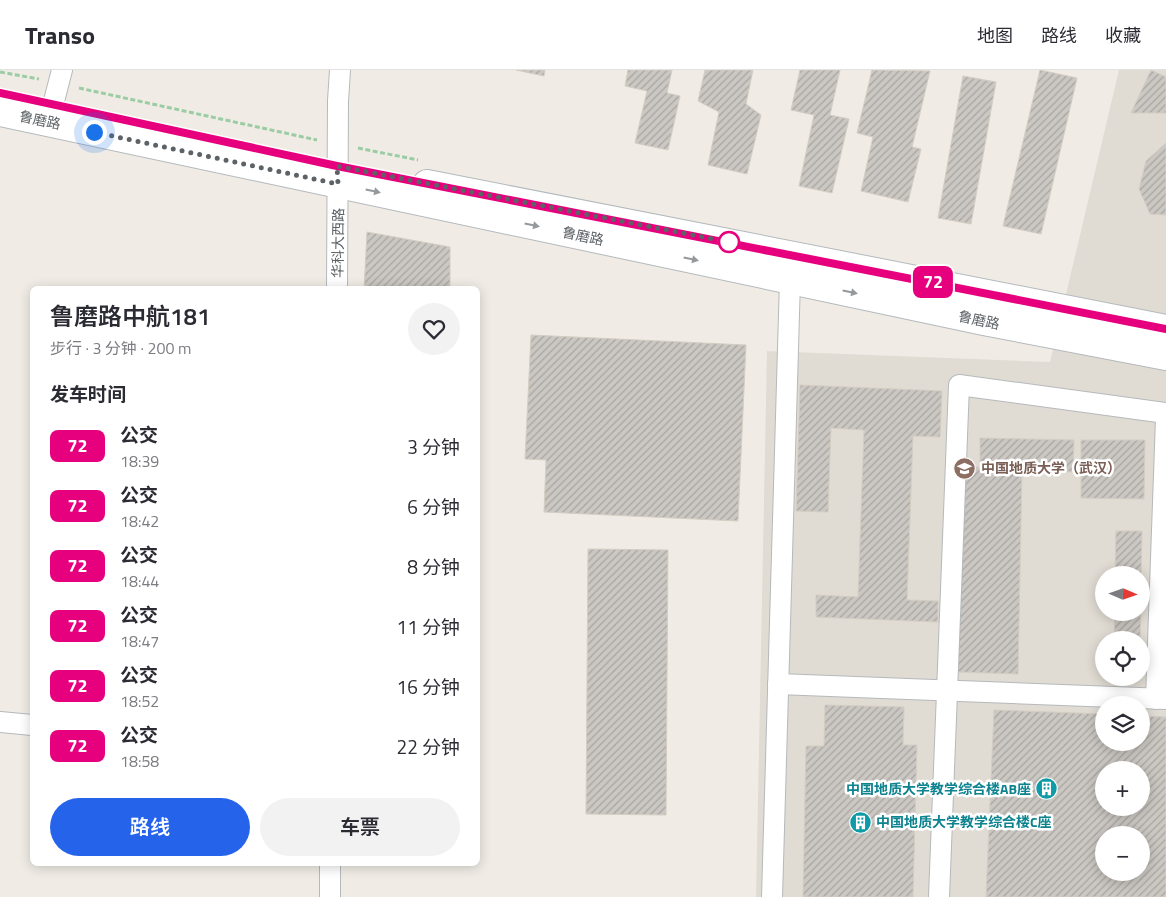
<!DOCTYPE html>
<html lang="zh">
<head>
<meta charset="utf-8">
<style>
  body { margin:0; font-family:"Titillium Web","Noto Sans SC",sans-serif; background:#f2f2f3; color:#2b2b33; height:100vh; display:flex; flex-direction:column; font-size:19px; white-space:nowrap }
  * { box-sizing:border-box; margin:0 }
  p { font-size:16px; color:#7c7c81 }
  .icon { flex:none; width:28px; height:28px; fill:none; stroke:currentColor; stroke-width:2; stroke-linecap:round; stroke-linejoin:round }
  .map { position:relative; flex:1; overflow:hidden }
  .details { position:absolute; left:30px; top:216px; width:450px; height:580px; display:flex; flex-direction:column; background:#fff; border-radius:8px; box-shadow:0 2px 12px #0003 }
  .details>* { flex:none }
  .badge { padding:0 10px; border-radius:8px; font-size:18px; line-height:32px }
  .needle { width:32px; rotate:92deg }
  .tools { position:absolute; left:1095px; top:496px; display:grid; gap:10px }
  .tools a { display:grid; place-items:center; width:55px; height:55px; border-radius:50%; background:#fff; box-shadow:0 2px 12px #0003; font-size:25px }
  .you { position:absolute; width:25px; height:25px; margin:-12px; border:4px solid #fff; border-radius:50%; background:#1a73e8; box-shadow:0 0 0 8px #1a73e833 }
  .map>.badge { position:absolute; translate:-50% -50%; box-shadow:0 0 0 2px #fff }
  h2 { padding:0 20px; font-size:19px; line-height:45px }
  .round { display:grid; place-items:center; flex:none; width:52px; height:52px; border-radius:26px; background:#f2f2f3 }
  .overview { display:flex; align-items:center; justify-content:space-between; height:85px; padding:0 20px }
  h1 { font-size:24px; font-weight:600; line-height:38px }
  .cta { display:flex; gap:10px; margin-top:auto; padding:10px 20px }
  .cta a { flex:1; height:58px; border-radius:30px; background:#2563eb; color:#fff; font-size:20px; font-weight:600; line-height:58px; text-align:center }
  .cta a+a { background:#f2f2f3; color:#2b2b33 }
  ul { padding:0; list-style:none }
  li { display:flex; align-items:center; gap:15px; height:60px; padding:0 20px }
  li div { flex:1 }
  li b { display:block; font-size:19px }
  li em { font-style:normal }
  li .badge { min-width:55px; font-weight:700; text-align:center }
  header { display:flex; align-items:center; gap:30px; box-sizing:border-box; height:70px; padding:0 25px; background:#fff; border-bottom:1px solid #e1e1e2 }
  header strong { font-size:24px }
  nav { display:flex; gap:28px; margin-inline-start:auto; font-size:18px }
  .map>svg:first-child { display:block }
</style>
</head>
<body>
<header>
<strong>Transo</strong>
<nav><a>地图</a><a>路线</a><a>收藏</a></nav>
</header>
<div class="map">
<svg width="1166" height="827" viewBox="0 0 1166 827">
  <defs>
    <pattern id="building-hatch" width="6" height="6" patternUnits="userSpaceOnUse" patternTransform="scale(1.25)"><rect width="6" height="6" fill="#cbc7c2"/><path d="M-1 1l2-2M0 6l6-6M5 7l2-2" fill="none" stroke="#a8a5a1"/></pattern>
  </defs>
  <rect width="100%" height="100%" fill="#f0ece5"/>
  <path fill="#e0dbd3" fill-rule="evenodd" d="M1119,0H1166V827H756L767,281L1050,292ZM1104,505H1141V542H1104ZM1104,570H1141V608H1104ZM1104,635H1141V672H1104ZM1104,700H1141V738H1104ZM1104,765H1141V802H1104Z"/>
  <g fill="url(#building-hatch)" stroke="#d5cdc3" fill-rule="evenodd">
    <path d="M516,0H545L544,6Z"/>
    <path d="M628,0H672L667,23L680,26L668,80L635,73L647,21L625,16Z"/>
    <path d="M705,0H753L746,34L761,45L747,104L708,95L719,42L698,31Z"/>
    <path d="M800,0H840L830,45L849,49L832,123L799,116L814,45L791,40Z"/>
    <path d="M872,0L930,1L912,77L921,79L908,132L861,121L873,67L857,63Z"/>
    <path d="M1040,0L1077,8L1041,164L1003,156Z"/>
    <path d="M1151,0L1166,7V43H1131Z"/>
    <path d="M963,6L996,12L971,154L938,148Z"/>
    <path d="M1166,73V145L1150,144L1139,119L1146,91Z"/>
    <path d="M367,162L450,177V219H364Z"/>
    <path d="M531,265L746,275L738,451L544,442L546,390L525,389Z"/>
    <path d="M800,315L942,321L940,367L913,366L907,530L938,531V552L816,547V525L858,527L864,360L831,358L828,442L796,441Z"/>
    <path d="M980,368L1074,370L1073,402L1022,400L1018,604L957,602L961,397H980Z"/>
    <path d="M1081,370H1145L1144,429L1081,428Z"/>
    <path d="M1116,461H1142L1141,512V505H1115Z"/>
    <path d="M588,479L668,480L666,745L586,744Z"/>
    <path d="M1115,542H1141L1140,570H1114Z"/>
    <path d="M825,635L904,637L903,675H917L913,827H803L806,676H824Z"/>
    <path d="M994,640L1104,644V672H1141V646L1166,647V827H986ZM1104,700H1141V738H1104ZM1104,765H1141V802H1104Z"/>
  </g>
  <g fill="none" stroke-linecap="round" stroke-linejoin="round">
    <defs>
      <g id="street">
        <path d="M53,35L62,0"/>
        <path d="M337,219L338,31L340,0"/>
        <path d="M778,614L1166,629"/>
        <path d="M1156,629L1166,349"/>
        <path d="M0,652L32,655"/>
        <path d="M330,794V827"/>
        <path d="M772,827L790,210"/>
        <path d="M939,827L959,315L1166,343"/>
      </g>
      <g id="secondary">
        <path d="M0,42L984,251L1166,286"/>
        <path d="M427,114L1166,259"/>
      </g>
    </defs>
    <use href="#street" stroke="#b6b9bc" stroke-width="22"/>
    <use href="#secondary" stroke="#b4b9bd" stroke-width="30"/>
    <g stroke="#9bcca4" stroke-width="3" stroke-dasharray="5 2.5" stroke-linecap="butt">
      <path d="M0,2L39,9"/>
      <path d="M79,18L317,70"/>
      <path d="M358,78L418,90"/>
    </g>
    <use href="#street" stroke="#fff" stroke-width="20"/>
    <use href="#secondary" stroke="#fff" stroke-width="28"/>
  </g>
  <defs><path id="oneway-solid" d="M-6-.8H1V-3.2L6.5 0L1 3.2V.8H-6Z" transform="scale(1.25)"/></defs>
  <g fill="#96999c">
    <use href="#oneway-solid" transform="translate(373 121) rotate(12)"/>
    <use href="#oneway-solid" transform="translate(532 155) rotate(12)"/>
    <use href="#oneway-solid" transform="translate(691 189) rotate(12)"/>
    <use href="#oneway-solid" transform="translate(850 222) rotate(12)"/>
  </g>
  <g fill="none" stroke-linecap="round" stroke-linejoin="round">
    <defs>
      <path id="line" d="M0,23L337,96L1166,259"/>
    </defs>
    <use href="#line" stroke="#fff" stroke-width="11"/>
    <use href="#line" stroke="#e6007e" stroke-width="8"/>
    <path stroke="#5d6266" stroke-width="5" stroke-dasharray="0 9" d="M94,62L338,114L337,96L729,172"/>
  </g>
  <defs>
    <symbol id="university-disc" viewBox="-11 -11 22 22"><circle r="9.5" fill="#8d6e63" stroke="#fff"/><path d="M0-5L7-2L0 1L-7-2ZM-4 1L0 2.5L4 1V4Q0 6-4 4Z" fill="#fff"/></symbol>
    <symbol id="building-disc" viewBox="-11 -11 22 22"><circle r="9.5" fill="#0f9aa8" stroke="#fff"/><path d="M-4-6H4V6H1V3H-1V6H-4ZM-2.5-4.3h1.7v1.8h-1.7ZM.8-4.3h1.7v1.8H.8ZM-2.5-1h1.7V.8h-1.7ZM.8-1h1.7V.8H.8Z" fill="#fff"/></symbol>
  </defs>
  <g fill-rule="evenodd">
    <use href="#university-disc" x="952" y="386" width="25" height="25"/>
    <use href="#building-disc" x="1034" y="706" width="25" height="25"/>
    <use href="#building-disc" x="848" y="740" width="25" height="25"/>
  </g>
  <circle fill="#fff" stroke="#e6007e" stroke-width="2.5" cx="729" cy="172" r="10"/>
  <g text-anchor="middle" stroke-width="5" stroke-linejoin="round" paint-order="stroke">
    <g font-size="14" fill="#5d6266" stroke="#fff">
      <text transform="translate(40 50) rotate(12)" y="5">鲁磨路</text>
      <text transform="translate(583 166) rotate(12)" y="5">鲁磨路</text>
      <text transform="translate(338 173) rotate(-89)" y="5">华科大西路</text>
      <text transform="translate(979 250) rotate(12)" y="5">鲁磨路</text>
    </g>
    <g font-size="14" font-weight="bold" fill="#785e54" stroke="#fff" text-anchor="start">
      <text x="981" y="403">中国地质大学（武汉）</text>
    </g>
    <g font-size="14" font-weight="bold" fill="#0d838f" stroke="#fff" text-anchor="end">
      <text x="1031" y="724">中国地质大学教学综合楼AB座</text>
      <text x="876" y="757" text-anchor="start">中国地质大学教学综合楼C座</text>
    </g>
  </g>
</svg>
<div class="tools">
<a><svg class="needle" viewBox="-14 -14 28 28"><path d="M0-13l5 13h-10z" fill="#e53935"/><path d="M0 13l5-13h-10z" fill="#7c7c81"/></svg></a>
<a><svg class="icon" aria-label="locate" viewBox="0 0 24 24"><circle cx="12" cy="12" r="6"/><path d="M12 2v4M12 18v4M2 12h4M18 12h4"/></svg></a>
<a><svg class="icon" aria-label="layers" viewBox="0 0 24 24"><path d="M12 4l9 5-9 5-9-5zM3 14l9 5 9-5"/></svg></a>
<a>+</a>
<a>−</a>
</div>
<div class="you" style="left:94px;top:62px"></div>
<b class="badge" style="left:933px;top:212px;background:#e6007e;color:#fff">72</b>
<section class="details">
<div class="overview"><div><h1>鲁磨路中航181</h1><p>步行 · 3 分钟 · 200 m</p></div><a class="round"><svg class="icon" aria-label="heart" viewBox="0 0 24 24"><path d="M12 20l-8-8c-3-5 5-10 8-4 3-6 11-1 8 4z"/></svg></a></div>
<h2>发车时间</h2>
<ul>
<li><span class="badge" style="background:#e6007e;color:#fff">72</span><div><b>公交</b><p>18:39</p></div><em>3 分钟</em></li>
<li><span class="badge" style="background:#e6007e;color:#fff">72</span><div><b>公交</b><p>18:42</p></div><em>6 分钟</em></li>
<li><span class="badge" style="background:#e6007e;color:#fff">72</span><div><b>公交</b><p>18:44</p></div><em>8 分钟</em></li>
<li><span class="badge" style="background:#e6007e;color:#fff">72</span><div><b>公交</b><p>18:47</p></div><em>11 分钟</em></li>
<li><span class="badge" style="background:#e6007e;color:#fff">72</span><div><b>公交</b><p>18:52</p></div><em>16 分钟</em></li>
<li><span class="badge" style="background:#e6007e;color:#fff">72</span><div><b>公交</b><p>18:58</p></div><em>22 分钟</em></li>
</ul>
<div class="cta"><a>路线</a><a>车票</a></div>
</section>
</div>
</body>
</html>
